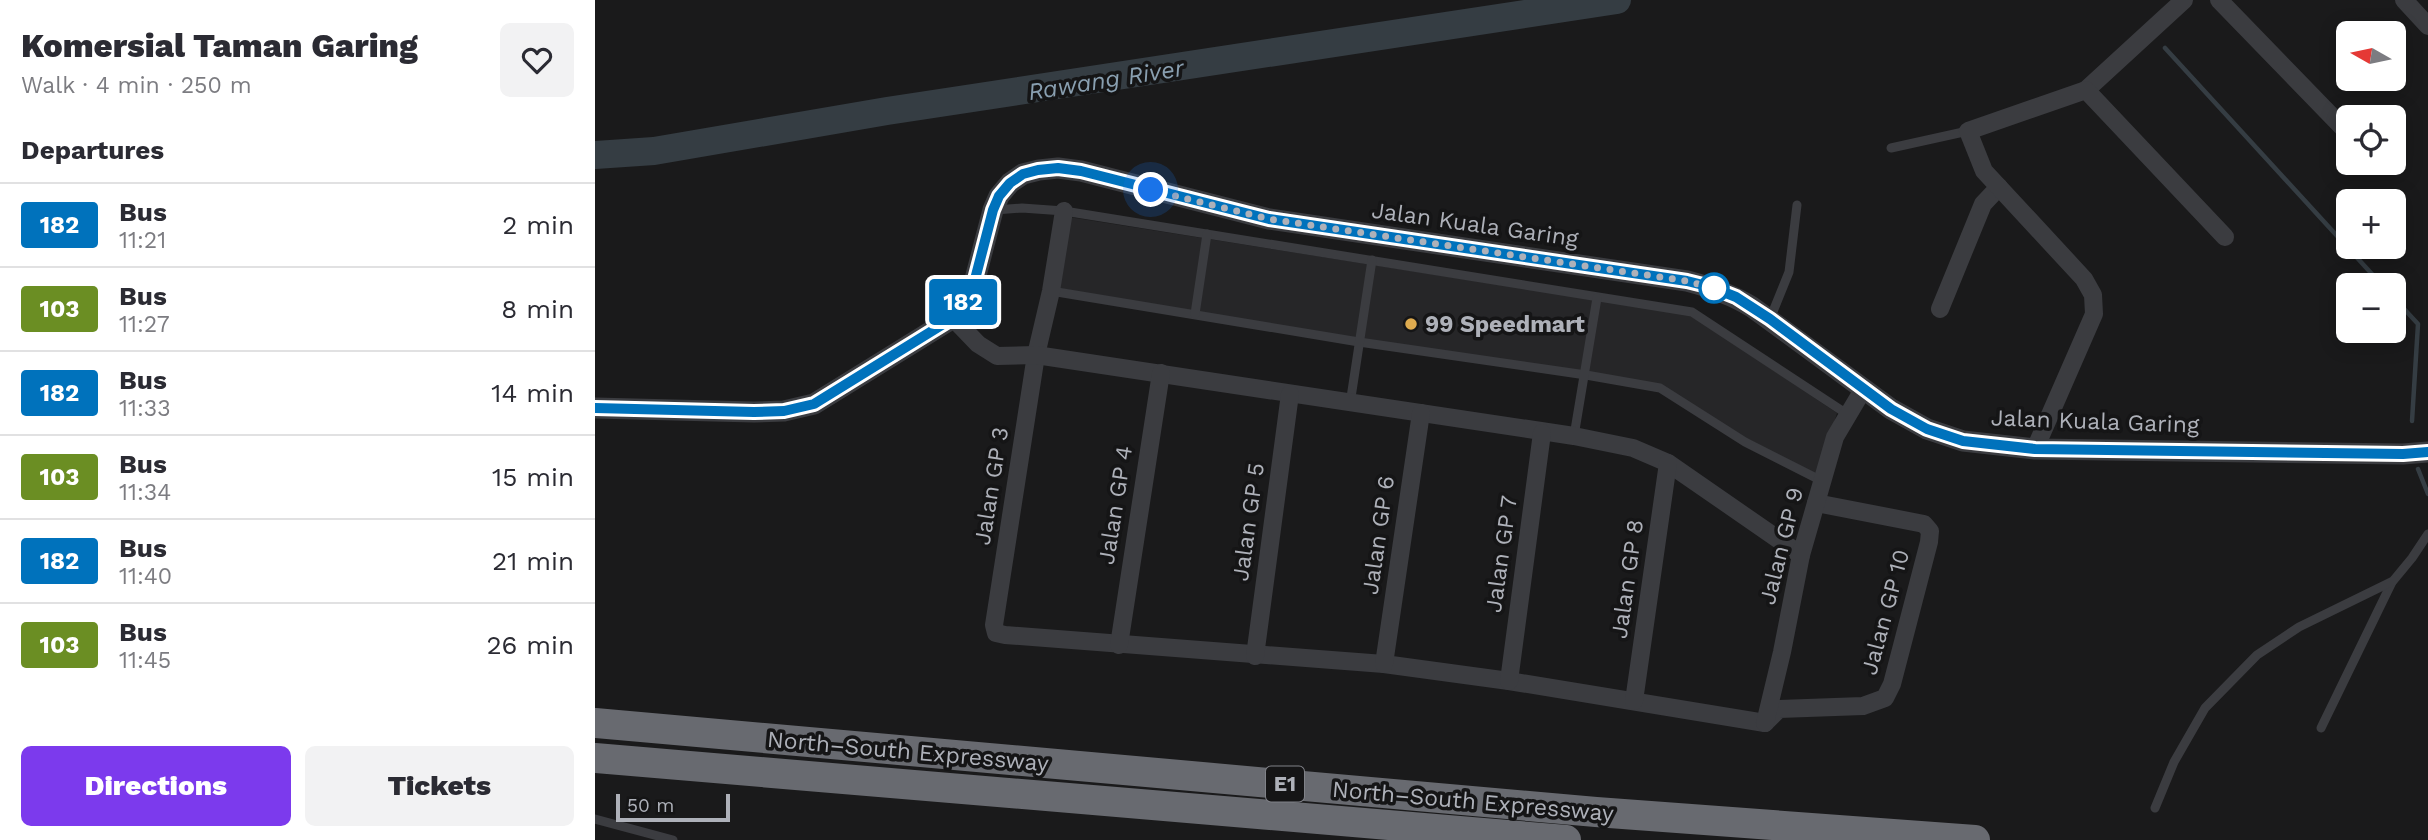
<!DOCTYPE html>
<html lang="en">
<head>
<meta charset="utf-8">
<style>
  body { margin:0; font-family:"Work Sans",sans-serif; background:#f2f2f3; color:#2b2b33; height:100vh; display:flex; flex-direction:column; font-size:26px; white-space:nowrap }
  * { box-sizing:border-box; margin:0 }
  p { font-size:23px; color:#7c7c81 }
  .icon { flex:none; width:38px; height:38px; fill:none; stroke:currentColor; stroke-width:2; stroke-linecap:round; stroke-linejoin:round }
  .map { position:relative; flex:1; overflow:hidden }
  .side { display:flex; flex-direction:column; background:#fff; width:595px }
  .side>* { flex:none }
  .badge { padding:0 14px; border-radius:5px; font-size:24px; line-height:46px }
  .needle { width:46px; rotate:279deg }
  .tools { position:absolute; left:1741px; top:21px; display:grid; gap:14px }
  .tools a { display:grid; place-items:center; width:70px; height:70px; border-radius:10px; background:#fff; box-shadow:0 4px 18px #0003; font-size:35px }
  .scale { position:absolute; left:21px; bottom:18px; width:114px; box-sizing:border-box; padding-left:7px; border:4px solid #aeb1b9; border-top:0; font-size:19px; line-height:24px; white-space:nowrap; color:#aeb1b9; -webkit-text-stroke:5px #151516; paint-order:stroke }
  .you { position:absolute; width:35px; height:35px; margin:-18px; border:5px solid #fff; border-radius:50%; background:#1a73e8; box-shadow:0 0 0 10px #1a73e833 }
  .map>.badge { position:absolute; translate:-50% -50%; box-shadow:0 0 0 4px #fff }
  h2 { padding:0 21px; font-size:26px; line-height:63px }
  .round { display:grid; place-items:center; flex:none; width:74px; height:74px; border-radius:10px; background:#f2f2f3 }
  .headline { display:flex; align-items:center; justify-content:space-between; height:119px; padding:0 21px }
  h1 { font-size:33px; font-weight:800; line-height:52px }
  .button { display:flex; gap:14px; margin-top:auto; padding:14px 21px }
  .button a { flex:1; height:80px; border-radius:10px; background:#7c3aed; color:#fff; font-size:28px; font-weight:800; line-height:80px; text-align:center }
  .button a+a { background:#f2f2f3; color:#2b2b33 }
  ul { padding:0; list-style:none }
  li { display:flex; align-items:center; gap:21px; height:84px; padding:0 21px; border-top:2px solid #e1e1e2 }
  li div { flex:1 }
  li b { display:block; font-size:26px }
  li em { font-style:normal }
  li .badge { min-width:77px; font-weight:700; text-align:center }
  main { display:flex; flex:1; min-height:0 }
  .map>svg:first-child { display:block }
</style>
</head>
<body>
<main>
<section class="side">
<div class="headline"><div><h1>Komersial Taman Garing</h1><p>Walk · 4 min · 250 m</p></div><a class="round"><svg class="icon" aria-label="heart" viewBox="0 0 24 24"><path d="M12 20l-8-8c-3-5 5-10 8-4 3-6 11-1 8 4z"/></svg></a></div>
<h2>Departures</h2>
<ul>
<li><span class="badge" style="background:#0072bc;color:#fff">182</span><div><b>Bus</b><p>11:21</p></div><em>2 min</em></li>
<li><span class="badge" style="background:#6b8e23;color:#fff">103</span><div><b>Bus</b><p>11:27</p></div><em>8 min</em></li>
<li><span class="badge" style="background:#0072bc;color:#fff">182</span><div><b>Bus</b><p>11:33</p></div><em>14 min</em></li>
<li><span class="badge" style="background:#6b8e23;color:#fff">103</span><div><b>Bus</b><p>11:34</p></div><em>15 min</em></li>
<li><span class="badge" style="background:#0072bc;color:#fff">182</span><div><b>Bus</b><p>11:40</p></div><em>21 min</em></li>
<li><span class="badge" style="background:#6b8e23;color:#fff">103</span><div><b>Bus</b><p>11:45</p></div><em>26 min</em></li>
</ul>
<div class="button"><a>Directions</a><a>Tickets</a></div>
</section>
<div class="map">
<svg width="1833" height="840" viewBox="0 0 1833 840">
  <rect width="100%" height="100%" fill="#1a1a1b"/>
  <path fill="#262628" d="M474,217L1096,315L1242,413L1223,475L1151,438L1066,385L755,338L463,288Z"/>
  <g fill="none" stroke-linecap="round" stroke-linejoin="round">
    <g stroke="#353d43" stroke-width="4.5">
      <path d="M1570,48L1787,285"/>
      <path d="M1799,298L1823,324L1817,421"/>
      <path d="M1823,469L1833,494"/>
    </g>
    <path stroke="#353d43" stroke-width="28" d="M0,155L59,151L292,111L1022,0"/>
    <g stroke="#3b3c40" stroke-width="9">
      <path d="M1296,148L1373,131"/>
      <path d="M400,210L427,208L469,211L1097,312L1252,414"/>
      <path d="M456,291L764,342L991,375L1065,388L1150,442L1227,481"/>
      <path d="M600,314L612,234"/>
      <path d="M1175,319L1194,272L1202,205"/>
      <path d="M755,404L777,260"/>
      <path d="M979,436L1002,298"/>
      <path d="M1726,728L1797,582"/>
      <path d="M1560,808L1579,762L1610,708L1662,655L1704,627L1798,581L1817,558L1833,534"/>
      <path d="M0,819L78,840"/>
    </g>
    <g stroke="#3b3c40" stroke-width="18">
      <path d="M1624,0L1754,134"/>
      <path d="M1809,0L1833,26"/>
      <path d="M1491,90L1589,0"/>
      <path d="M469,211L456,291L441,355L399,625L401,633L410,635L789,664L914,681L1170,723"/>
      <path d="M1345,309L1388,204L1404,187"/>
      <path d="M358,318L383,344L402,356L441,355L979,436L1038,448L1073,463L1206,555"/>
      <path d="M1440,449L1499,314L1498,295L1489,279L1389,171L1373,131L1491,90L1630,237"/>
      <path d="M524,645L566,373"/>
      <path d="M660,656L695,394"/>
      <path d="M789,664L826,413"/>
      <path d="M914,681L947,433"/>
      <path d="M1039,701L1073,463"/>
      <path d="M1170,723L1184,709L1268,706L1290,698L1297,684L1334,542L1335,531L1329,524L1221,503"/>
      <path d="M1170,723L1187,652L1206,555L1240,437L1269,388"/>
    </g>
    <path stroke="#3b3c40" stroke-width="21" d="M0,408L159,412L189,411L219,404L358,318L378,287L398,210L404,196L415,183L428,174L444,170L463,168L486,171L674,219L1092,281C1115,287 1136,294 1157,307L1296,409L1332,429L1368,441L1440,449L1808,454L1833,452"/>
    <g stroke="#686a70" stroke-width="30">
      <path d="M0,723L1001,812L1380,840"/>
      <path d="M0,758L971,840"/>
    </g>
  </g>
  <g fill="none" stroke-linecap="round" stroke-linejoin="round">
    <defs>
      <path id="line" d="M0,408L159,412L189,411L219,404L358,318L378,287L398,210L404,196L415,183L428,174L443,170L463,168L486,171L674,219L1092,281L1116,287L1141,297L1175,319L1296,409L1332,429L1368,441L1440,449L1808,454L1833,452"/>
    </defs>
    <use href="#line" stroke="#fff" stroke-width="16"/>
    <use href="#line" stroke="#0072bc" stroke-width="10"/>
    <path stroke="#aeb1b9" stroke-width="7" stroke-dasharray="0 12.6" d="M556,190L674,219L1092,281L1121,289L1119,288"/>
  </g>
  <circle fill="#fff" stroke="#0072bc" stroke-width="3.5" cx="1119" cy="288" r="14"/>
  <circle fill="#deab4f" stroke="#151516" stroke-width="2.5" cx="816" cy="324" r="7"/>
  <g text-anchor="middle" stroke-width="7" stroke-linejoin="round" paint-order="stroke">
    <rect fill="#151516" stroke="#808288" stroke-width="2" x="671" y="766.5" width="38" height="35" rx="5"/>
    <g font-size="21" font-weight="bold" fill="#aeb1b9">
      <text x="690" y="791">E1</text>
    </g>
    <g font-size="23" fill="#aeb1b9" stroke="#151516">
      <text transform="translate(880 224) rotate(8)" y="8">Jalan Kuala Garing</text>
      <text transform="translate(1500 421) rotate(2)" y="8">Jalan Kuala Garing</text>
      <text transform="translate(396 486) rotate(-81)" y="8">Jalan GP 3</text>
      <text transform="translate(520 505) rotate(-81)" y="8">Jalan GP 4</text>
      <text transform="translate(653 522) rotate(-82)" y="8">Jalan GP 5</text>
      <text transform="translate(783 535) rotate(-82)" y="8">Jalan GP 6</text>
      <text transform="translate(1186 546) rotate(-76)" y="8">Jalan GP 9</text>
      <text transform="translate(906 554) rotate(-82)" y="8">Jalan GP 7</text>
      <text transform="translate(1032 579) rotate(-82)" y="8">Jalan GP 8</text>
      <text transform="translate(1290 612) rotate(-75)" y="8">Jalan GP 10</text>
      <text transform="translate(313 751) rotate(5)" y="8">North–South Expressway</text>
      <text transform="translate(878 801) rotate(5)" y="8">North–South Expressway</text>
    </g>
    <g font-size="23" font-weight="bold" fill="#aeb1b9" stroke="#151516" text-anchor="start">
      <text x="830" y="332">99 Speedmart</text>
    </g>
    <g font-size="24" font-style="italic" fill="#899fb0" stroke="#151516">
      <text transform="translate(511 80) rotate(-9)" y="8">Rawang River</text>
    </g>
  </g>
</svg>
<div class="tools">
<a><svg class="needle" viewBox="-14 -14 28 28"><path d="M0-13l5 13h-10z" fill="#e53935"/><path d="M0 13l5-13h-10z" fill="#7c7c81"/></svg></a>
<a><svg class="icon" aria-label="locate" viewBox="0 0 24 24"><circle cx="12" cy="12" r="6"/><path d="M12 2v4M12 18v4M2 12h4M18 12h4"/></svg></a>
<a>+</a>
<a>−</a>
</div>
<div class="scale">50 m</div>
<div class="you" style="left:556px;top:190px"></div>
<b class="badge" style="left:368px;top:302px;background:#0072bc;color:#fff">182</b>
</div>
</main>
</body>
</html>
